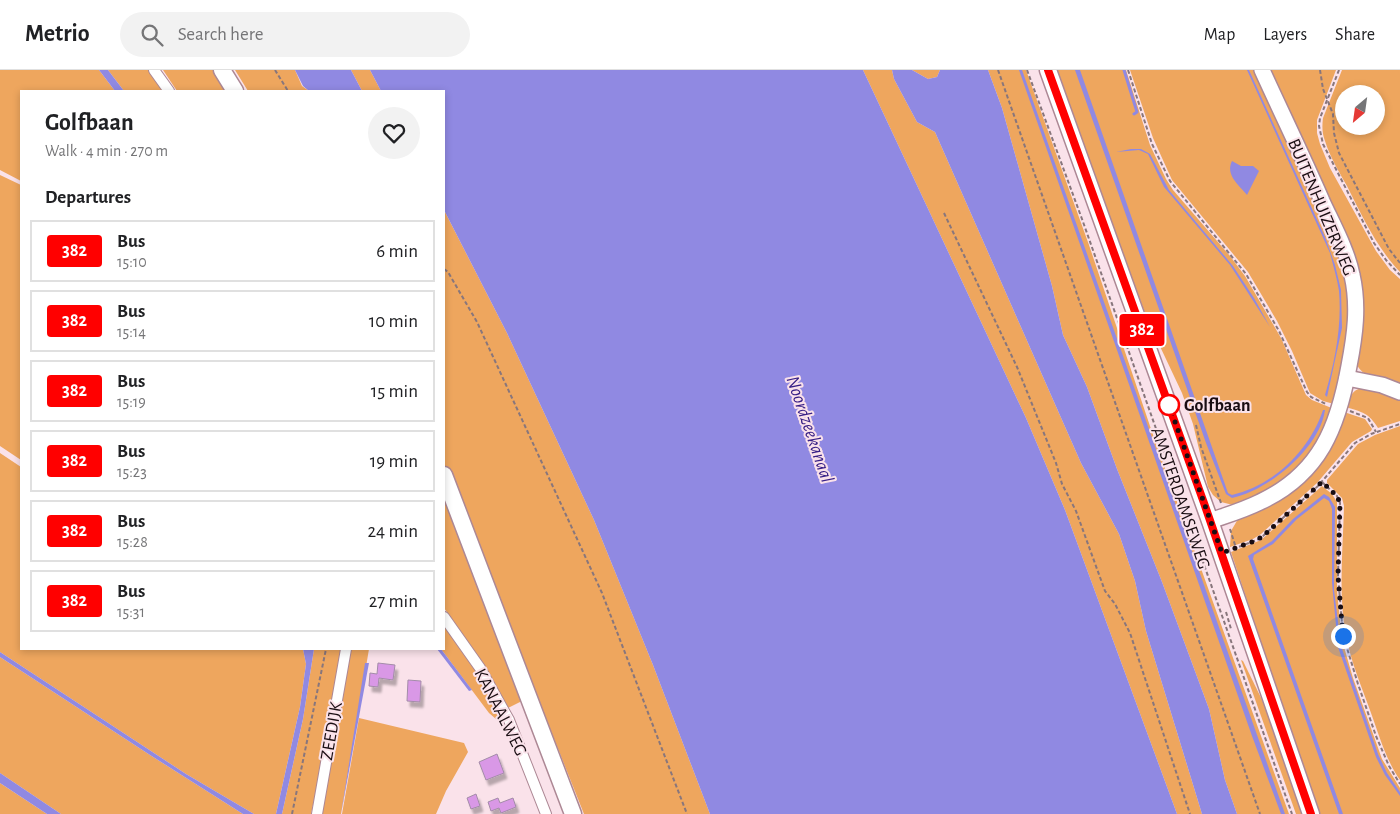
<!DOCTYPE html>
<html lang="en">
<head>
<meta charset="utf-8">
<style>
  body { margin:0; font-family:"Alegreya Sans",sans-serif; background:#f2f2f2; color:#202124; height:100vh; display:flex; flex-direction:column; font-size:19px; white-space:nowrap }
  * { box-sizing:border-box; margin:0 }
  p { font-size:16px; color:#757577 }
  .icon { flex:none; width:28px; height:28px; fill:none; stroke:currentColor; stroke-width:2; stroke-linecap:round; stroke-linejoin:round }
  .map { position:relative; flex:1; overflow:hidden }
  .drawer { position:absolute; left:20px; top:20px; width:425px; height:560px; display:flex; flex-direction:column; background:#fff; border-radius:0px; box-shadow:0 2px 8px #0003 }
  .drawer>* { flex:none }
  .badge { padding:0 10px; border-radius:4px; font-size:18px; line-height:32px }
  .needle { width:32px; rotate:209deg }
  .controls { position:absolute; left:1335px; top:15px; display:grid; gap:10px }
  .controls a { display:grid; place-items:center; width:50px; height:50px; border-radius:50%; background:#fff; box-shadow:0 2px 8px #0003; font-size:25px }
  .you { position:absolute; width:25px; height:25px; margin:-12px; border:4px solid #fff; border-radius:50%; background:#1a73e8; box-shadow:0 0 0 8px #1a73e833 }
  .map>.badge { position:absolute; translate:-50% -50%; box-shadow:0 0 0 2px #fff }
  h2 { padding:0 25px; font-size:19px; line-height:45px }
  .round { display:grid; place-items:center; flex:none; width:52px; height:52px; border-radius:26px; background:#f2f2f2 }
  .overview { display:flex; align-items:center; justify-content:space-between; height:85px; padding:0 25px }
  h1 { font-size:24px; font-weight:700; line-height:38px }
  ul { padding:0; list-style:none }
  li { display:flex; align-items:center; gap:15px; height:62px; margin:0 10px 8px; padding:0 15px; border:2px solid #e0e0e0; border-radius:0px }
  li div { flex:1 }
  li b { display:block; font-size:19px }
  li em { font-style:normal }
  li .badge { min-width:55px; font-weight:700; text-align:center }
  header { display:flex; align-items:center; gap:30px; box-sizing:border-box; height:70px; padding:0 25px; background:#fff; border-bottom:1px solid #e0e0e0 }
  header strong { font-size:24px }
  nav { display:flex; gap:28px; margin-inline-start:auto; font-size:18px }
  .search { width:350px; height:45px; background:#f2f2f2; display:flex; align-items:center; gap:12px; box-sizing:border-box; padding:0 18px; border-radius:28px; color:#757577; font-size:19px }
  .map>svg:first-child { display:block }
</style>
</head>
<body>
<header>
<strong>Metrio</strong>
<div class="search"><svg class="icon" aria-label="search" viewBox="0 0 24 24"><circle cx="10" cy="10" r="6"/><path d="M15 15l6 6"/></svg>Search here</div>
<nav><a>Map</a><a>Layers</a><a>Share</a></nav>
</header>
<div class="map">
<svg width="1400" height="744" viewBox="0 0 1400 744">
  <defs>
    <filter id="shadow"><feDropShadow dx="3" dy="5.5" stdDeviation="1" flood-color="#0004"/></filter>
  </defs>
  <rect width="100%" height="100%" fill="#fae2ea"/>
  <g fill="#eea65e" fill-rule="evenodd">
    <path d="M0,0H99L115,21H21V111L0,100Z"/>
    <path d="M108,0H149L163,21H124Z"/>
    <path d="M163,0H213L228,21H177Z"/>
    <path d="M235,0H295L302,16L309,21H248Z"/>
    <path d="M351,0H370L381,21H362Z"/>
    <path d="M863,0H892L894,9L917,52L935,62L1081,393L1119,464L1135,511L1146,561L1202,744H1177L1065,440L1026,348Z"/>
    <path d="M912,0H940L937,7L928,9Z"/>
    <path d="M988,0H1026L1089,175L1151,359L1289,744H1237L1225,710L1209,639L1162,512L1117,399L1087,317L1063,265L1052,216L1002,38Z"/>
    <path d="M1055,0H1126L1150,75L1166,109L1173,120L1230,186L1245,206L1281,268L1306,325L1312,330L1334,339L1319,375L1283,413L1240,434L1233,435L1221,432L1213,425L1208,417L1193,354L1182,323L1148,251Z"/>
    <path d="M1130,0H1258L1345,195L1352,253L1334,334L1323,331L1310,323L1292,281L1277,251L1248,202L1172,110L1153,68Z"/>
    <path d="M1268,0H1336L1317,50V63L1320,74L1330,98L1376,181L1390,200L1400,209V316C1385,311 1361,309 1356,292L1361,238Z"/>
    <path d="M1342,0H1400V202C1377,178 1362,146 1347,116C1339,102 1330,87 1325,71C1322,63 1322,56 1323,48ZM1344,24H1376V56H1344Z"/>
    <path d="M0,105L21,115V390L0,376Z"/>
    <path d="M444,140L507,263L594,450L653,595L710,744H584L444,393Z"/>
    <path d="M1366,317L1400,329V351L1378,358C1369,343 1362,342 1346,337C1350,326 1352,319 1366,317Z"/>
    <path d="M1344,342L1365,349L1372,359L1371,361L1352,372L1317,413L1261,464L1253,469L1230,477L1231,461L1238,449L1278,428Z"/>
    <path d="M1400,356V710C1386,690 1379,665 1371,643C1362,618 1351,592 1346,566C1338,524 1343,479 1344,436L1342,428L1327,413V410L1358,374L1375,365Z"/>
    <path d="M0,383L21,397V579H303L306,594L300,637L276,744H254L186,704L0,582Z"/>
    <path d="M1322,416L1332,424L1337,432V521L1342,570L1353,608L1382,689L1400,718V744H1318L1231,482L1261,470Z"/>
    <path d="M444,430L524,630L506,639L459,559L444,538Z"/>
    <path d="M444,555L483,611L500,643L496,649L489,643L441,579H444Z"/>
    <path d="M314,579H342L323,688L311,744H282L303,649Z"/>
    <path d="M351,579H369L341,744H320Z"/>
    <path d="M0,587L150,685L243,744H61L0,703Z"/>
    <path d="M1241,590L1243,591L1268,642L1304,744H1296Z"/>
    <path d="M359,648L464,673L468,682L446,721L436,744H342Z"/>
    <path d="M0,713L6,717L47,744H0Z"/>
  </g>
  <g fill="#9089e2">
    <path d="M99,0H108L124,21H115Z"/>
    <path d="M295,0H351L362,21H309L303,16Z"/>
    <path d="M370,0H863L1026,348L1065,440L1177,744H710L653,595L594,450L507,263L444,140V21H381Z"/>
    <path d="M892,0H912L928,9L937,7L940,0H988L1002,38L1052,216L1063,265L1087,317L1117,399L1162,512L1209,639L1225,710L1237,744H1202L1146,561L1135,511L1119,464L1081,393L935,62L917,52L894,9Z"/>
    <path d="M1019,0H1022L1285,744H1281L1252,666Z"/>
    <path d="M1075,0H1080L1228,423L1232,425C1273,416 1310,380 1323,340H1325C1320,378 1268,421 1232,428L1226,424L1206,373Z"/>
    <path d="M1247,0H1249L1325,167L1335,195L1341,220L1342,258L1327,327L1325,325C1335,291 1342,256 1339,221C1337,208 1333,195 1330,183Z"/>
    <path d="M1131,79H1141L1150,84L1169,120L1233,196L1254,228L1270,257L1230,195L1164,117L1148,84L1139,80L1116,82Z"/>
    <path d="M1232,91L1241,96H1253L1259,101L1247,125C1239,115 1225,105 1232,91Z"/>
    <path d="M1324,424L1329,427L1335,437L1334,520L1341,576L1378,684L1387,703L1400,722V726L1385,705L1376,687L1338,577L1332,513V439L1329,431L1324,428L1297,449L1273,474L1254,485L1253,489L1343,744H1339L1248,486L1272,471L1293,449Z"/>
    <path d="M303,579H314L303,649L282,744H276L300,637L306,594Z"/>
    <path d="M437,579H441L472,620L469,621Z"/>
    <path d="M0,582L186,704L254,744H243L150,685L0,587Z"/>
    <path d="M365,593H369L341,744Z"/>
    <path d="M0,703L61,744H47L0,713Z"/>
  </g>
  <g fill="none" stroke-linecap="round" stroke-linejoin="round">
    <path stroke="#9089e2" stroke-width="3" d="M1124,0L1137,42L1134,44"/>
  </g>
  <g fill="#d998e6" stroke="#a38ca8" filter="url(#shadow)">
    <path d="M378,593L395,595L393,610L379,608L378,617L369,616L370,603L377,604Z"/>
    <path d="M408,610L421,611L420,632L407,631Z"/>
    <path d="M497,684L504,703L486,710L479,692Z"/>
    <path d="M476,724L480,736L471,739L467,728Z"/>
    <path d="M498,728L500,733L513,728L516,737L501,743L499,738L491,741L488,732Z"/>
  </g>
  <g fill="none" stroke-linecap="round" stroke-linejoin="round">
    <defs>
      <g id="street">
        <path d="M154,0L169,21"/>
        <path d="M444,547L480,598L509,650L546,744"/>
        <path d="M317,744L346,579"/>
      </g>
      <g id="secondary">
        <path d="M1347,308L1382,315L1400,322"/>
        <path d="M1210,451C1227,445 1244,440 1260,432C1320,404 1338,357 1349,296C1355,265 1359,236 1352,205C1347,180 1333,155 1322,131C1303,87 1282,44 1262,0"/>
      </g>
      <g id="primary">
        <path d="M222,0L235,21"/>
        <path d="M1048,0L1210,451L1311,744"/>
        <path d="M444,405L573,744"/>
      </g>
    </defs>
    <use href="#street" stroke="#ad8895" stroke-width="12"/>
    <use href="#secondary" stroke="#ad8895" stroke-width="18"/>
    <use href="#primary" stroke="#ad8895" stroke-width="19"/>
    <g stroke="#88767c" stroke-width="2" stroke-dasharray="4 2.5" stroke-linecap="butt">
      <path d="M275,0L288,21"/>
      <path d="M998,0L1260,744"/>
      <path d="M1027,0L1082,149L1292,744"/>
      <path d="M1128,0L1152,74L1170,111L1246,204L1279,261L1307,322L1311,327L1326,334"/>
      <path d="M1320,0L1323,19L1333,44L1334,63L1339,83L1379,160L1389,179L1400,193"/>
      <path d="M1339,0L1320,48L1319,56L1323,74L1374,173L1386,190L1400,205"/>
      <path d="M944,143L1017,297L1056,393L1062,414L1076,441L1105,521L1115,534L1130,563L1190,744"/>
      <path d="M444,199L448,202L477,252L602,523L687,744"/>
      <path d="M1350,341L1368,348L1376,362"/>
      <path d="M1196,355L1201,377L1221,433"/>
      <path d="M1322,412L1337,426L1340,433L1338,506L1343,565L1358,614L1376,666L1389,696L1400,714"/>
      <path d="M1230,459L1236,478"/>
      <path d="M1233,479L1257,470L1263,466L1318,416L1355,373L1371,364L1400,354"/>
      <path d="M1226,542L1231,559"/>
      <path d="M292,744L326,579"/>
    </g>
    <use href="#street" stroke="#fff" stroke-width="10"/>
    <use href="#secondary" stroke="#fff" stroke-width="15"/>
    <use href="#primary" stroke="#fff" stroke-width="16"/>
  </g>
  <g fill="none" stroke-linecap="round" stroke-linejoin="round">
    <defs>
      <path id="line" d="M1048,0L1204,433L1311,744"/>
    </defs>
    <use href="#line" stroke="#fff" stroke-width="11"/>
    <use href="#line" stroke="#f00" stroke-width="8"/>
    <path stroke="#190d12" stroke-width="5" stroke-dasharray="0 9" d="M1169,335L1222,483L1257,470L1263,466L1322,412L1337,426L1340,433L1338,506L1343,566"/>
  </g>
  <circle fill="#fff" stroke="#f00" stroke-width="2.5" cx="1169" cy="335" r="10"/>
  <g text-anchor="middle" stroke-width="4" stroke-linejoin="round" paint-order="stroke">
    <g font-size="18" fill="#190d12" stroke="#fae2ea">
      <text transform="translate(1322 137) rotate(67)" y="6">BUITENHUIZERWEG</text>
      <text transform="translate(1181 428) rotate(71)" y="6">AMSTERDAMSEWEG</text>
      <text transform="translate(501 642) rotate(63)" y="6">KANAALWEG</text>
      <text transform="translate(331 661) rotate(-80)" y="6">ZEEDIJK</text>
    </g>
    <g font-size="18" font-weight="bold" fill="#190d12" stroke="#fae2ea" text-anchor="start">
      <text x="1184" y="341">Golfbaan</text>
    </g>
    <g font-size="19" font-style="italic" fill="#382086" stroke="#fae2ea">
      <text transform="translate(811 359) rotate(71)" y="7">Noordzeekanaal</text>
    </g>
  </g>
</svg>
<div class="controls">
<a><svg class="needle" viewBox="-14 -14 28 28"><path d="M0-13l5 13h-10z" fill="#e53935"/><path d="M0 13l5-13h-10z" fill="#757577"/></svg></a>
</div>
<div class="you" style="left:1343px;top:566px"></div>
<b class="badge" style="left:1142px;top:260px;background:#f00;color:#fff">382</b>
<section class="drawer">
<div class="overview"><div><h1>Golfbaan</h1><p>Walk · 4 min · 270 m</p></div><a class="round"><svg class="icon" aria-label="heart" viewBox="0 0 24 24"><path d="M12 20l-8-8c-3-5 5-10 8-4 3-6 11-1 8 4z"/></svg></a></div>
<h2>Departures</h2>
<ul>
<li><span class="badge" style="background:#f00;color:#fff">382</span><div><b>Bus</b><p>15:10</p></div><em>6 min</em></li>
<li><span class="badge" style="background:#f00;color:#fff">382</span><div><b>Bus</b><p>15:14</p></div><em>10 min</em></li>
<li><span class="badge" style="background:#f00;color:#fff">382</span><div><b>Bus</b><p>15:19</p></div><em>15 min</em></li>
<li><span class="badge" style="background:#f00;color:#fff">382</span><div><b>Bus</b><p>15:23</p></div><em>19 min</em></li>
<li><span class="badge" style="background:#f00;color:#fff">382</span><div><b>Bus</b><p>15:28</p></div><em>24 min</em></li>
<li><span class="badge" style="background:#f00;color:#fff">382</span><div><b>Bus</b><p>15:31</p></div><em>27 min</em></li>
</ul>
</section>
</div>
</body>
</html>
